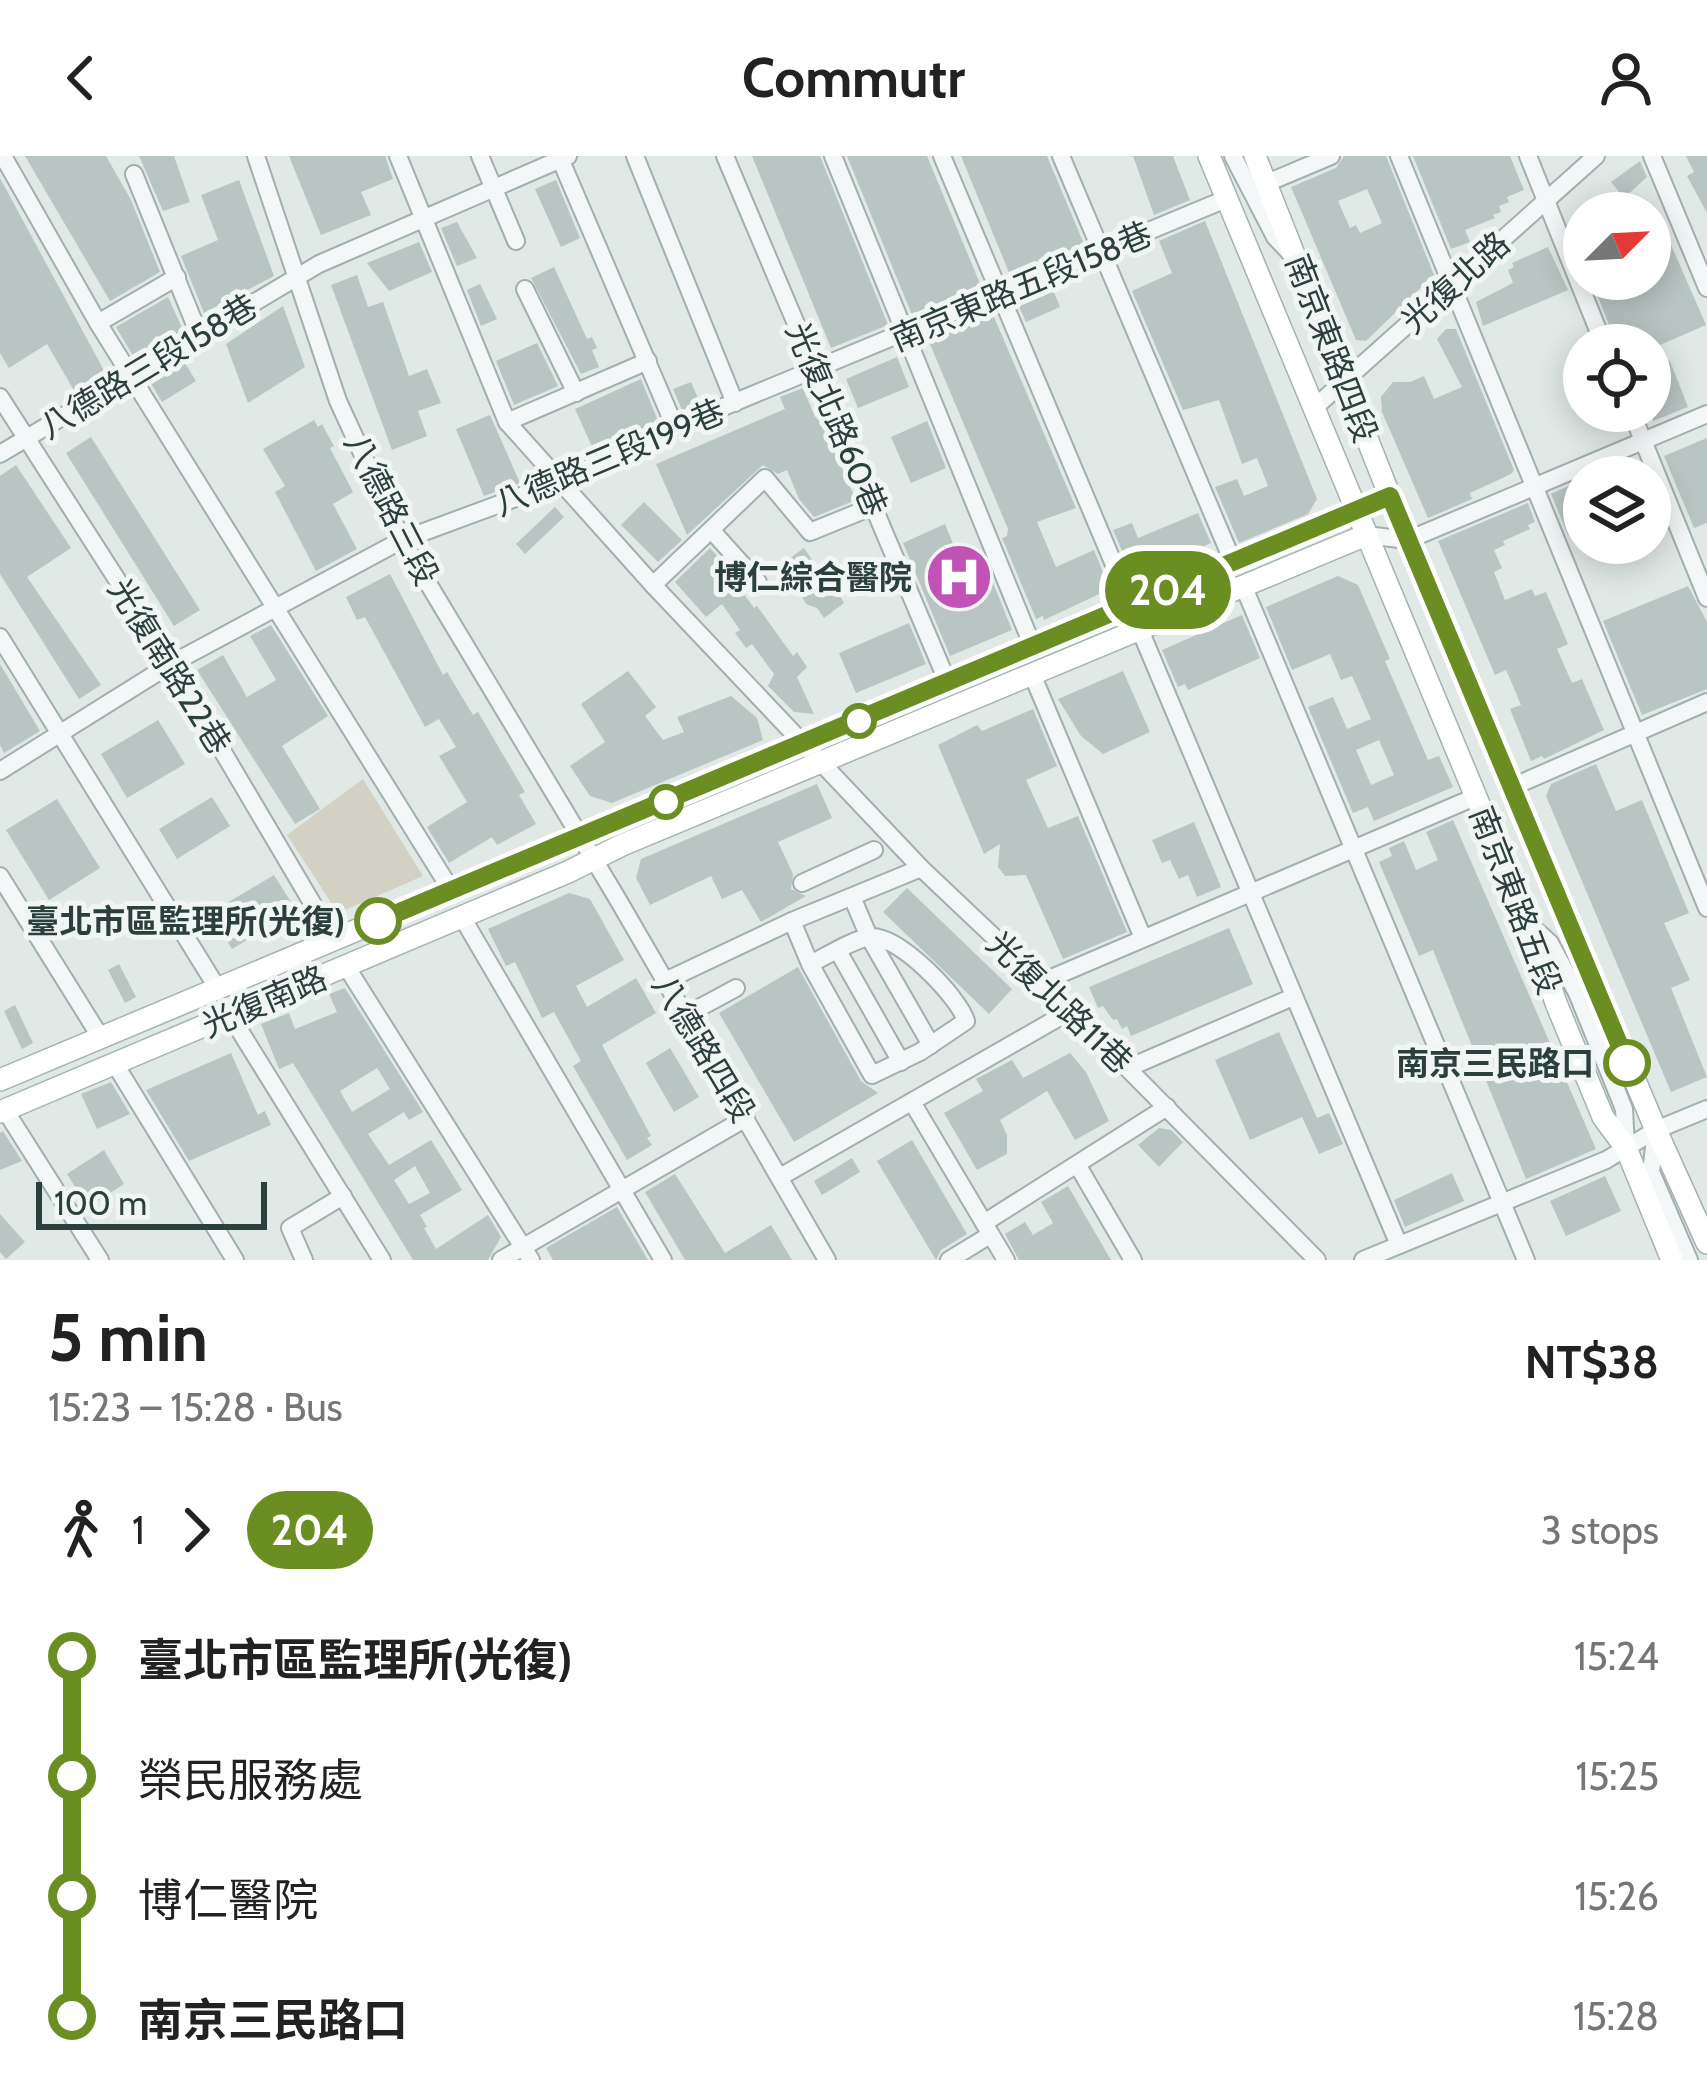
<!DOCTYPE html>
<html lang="en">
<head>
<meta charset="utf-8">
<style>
  body { margin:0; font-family:Cabin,"Noto Sans TC",sans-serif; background:#f6f6f6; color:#222; height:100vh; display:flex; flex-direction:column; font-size:45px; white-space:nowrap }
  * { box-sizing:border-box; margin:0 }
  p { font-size:39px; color:#767676 }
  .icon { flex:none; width:66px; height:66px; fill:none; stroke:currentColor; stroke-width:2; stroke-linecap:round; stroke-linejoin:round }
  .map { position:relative; height:1104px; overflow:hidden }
  .sheet { display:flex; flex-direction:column; background:#fff; flex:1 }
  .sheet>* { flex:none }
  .badge { padding:0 24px; border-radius:39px; font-size:42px; line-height:78px }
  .needle { width:78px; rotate:66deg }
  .fabs { position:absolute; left:1563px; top:36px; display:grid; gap:24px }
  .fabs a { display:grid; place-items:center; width:108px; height:108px; border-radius:50%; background:#fff; box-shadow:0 6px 30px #0003; font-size:60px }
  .scale { position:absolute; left:36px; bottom:30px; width:231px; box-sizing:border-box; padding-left:12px; border:6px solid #2b3f3c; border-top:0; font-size:33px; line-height:42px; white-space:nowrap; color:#2b3f3c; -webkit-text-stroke:9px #f1f6f5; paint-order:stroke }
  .map>.badge { position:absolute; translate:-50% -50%; box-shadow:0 0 0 6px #fff }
  .legs { display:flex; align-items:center; gap:18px; height:132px; padding:0 48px; font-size:39px }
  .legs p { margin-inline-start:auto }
  .headline { display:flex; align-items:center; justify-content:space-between; height:204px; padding:0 48px }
  h1 { font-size:66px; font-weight:700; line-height:90px }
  ul { padding:0 48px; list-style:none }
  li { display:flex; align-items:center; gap:42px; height:120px; font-size:45px }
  li i { display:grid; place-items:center; width:18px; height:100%; margin:0 15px; background:currentColor }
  li i::after { content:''; width:30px; height:30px; margin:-15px; border:9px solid; border-radius:50%; background:#fff }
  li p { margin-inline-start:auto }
  li:first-child i { background:linear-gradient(#0000 50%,currentColor 0) }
  li:last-child i { background:linear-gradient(currentColor 50%,#0000 0) }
  header { display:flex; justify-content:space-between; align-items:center; height:156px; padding:0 48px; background:#fff; font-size:54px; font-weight:700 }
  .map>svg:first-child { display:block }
</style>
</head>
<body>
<header><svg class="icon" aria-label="back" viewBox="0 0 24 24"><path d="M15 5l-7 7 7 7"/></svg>Commutr<svg class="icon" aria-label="person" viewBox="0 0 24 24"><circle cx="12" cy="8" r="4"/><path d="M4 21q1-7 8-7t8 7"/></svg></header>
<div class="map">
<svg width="1707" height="1104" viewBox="0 0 1707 1104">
  <rect width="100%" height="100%" fill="#e1e9e7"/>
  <path fill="#d2d1c3" d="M363,623L423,720L338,757L287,679Z"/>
  <g fill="#b9c5c3" fill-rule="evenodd">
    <path d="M25,0H106L131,44L160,116L110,145Z"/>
    <path d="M139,0H174L190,46L163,55Z"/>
    <path d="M289,0H385L393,23L361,36L371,59L321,79Z"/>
    <path d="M752,0H820L888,169L831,192Z"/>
    <path d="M847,0H927L981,130L912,159Z"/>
    <path d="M961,0H1047L1084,88L1010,119Z"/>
    <path d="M1133,0H1173L1190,44L1154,59Z"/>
    <path d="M1344,0H1386L1434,119L1366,185L1356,184L1291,31L1336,12ZM1367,33L1382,67L1360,77L1356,69L1350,72L1338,45Z"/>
    <path d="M1413,0H1510L1524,34L1507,41L1509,46L1499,50L1501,56L1493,59L1495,62L1465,74L1470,86L1451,93Z"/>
    <path d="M1686,0H1707V57L1687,20L1694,16Z"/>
    <path d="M1640,5L1647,21L1624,42L1611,26Z"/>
    <path d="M0,22L107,220L76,238L47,188L9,212L0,197Z"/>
    <path d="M239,24L274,120L204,157L181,100L218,84L201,39Z"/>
    <path d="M556,24L580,82L561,91L535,33Z"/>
    <path d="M1205,65L1317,343L1308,358L1239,387L1215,331L1237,323L1244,340L1268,330L1257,302L1242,308L1219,244L1183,254L1132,135L1172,117L1159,85Z"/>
    <path d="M457,66L477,102L457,110L441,72Z"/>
    <path d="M1665,75L1706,169L1660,189H1617L1591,123H1650V81Z"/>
    <path d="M419,86L432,116L389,135L367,107Z"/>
    <path d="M1548,91L1568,134L1483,170L1476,146L1513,127L1508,114L1514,111L1512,107Z"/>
    <path d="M554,111L587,183L592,181L597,192L592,194L599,211L581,218L531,122Z"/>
    <path d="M357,119L368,151L383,146L409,220L427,213L441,247L418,255L427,280L392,294L331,129Z"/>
    <path d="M480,128L497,163L481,170L467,134Z"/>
    <path d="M1051,129L1060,151L1026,166L1016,144Z"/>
    <path d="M168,141L183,174L135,203L116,171Z"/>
    <path d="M283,150L305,211L248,247L226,188Z"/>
    <path d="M991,154L1076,352L1037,366L1056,411L1094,394L1110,433L1044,464L1043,460L1036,463L1002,382L1007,380L1008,373L927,181Z"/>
    <path d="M1446,173H1456L1514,314L1511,318L1470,337L1472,343L1428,362L1382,256L1381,241L1393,226H1410L1424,220L1434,243L1462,231L1437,183Z"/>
    <path d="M537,187L558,230L514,249L496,205Z"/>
    <path d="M897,201L909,231L858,252L846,223Z"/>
    <path d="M183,204L196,225L162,246L149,224Z"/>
    <path d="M1670,205L1688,251L1653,265L1650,213Z"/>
    <path d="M641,223L658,265L594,295L575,253Z"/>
    <path d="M691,226L700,247L682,254L673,233Z"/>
    <path d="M803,232L815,261L819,259L856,344L814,361L799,343L787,314L778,318L763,309L687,379L656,308L785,253L780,241Z"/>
    <path d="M490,259L520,327L484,340L456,273Z"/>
    <path d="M314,264L318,271L322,268L334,290L330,292L353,336L333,348L357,393L316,415L275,336L285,330L263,293Z"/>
    <path d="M927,265L946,312L911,327L891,281Z"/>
    <path d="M91,281L200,454L174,470L66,297Z"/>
    <path d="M1707,282V367L1694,372L1664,300Z"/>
    <path d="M16,309L71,392L27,421L101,529L79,543L0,418V320Z"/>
    <path d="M1575,327L1584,348V372L1568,379L1551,338Z"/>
    <path d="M644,346L682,384L658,406L621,369Z"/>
    <path d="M1528,347L1535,366L1528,369L1530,373L1503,385L1505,389L1494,394L1502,412L1494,416L1505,444L1532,433L1535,440L1546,436L1568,488L1557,493L1572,527L1582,523L1604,574L1544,603L1542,600L1531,605L1510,553L1521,549L1513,530L1506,514L1495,519L1438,385Z"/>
    <path d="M555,351L564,361L525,398L516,388Z"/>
    <path d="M1198,357L1211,387L1134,422L1113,374L1132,367L1138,382Z"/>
    <path d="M945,368L959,402L979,392L1012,474L950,500L903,387Z"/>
    <path d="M710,392L744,430L740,433L754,452L757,450L793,500L797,496L807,511L797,521L814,558L794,556L768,530L774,518L752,488L746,492L735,477L740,474L722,448L706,461L675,426Z"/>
    <path d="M804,392L819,414L823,411L844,447L824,462L817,452L806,448L783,407Z"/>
    <path d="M390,418L443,519L447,516L473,559L478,556L525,636L519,639L536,668L497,689L492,681L449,707L427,671L467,646L439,600L456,591L439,563L425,571L365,461L357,464L346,441Z"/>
    <path d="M1338,420L1358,429L1390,503L1385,505L1428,604L1439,600L1453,631L1374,665L1368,651L1353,657L1308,551L1333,541L1347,573L1371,563L1352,520L1341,524L1330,498L1292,514L1266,451ZM1379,584L1394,619L1371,629L1356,594Z"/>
    <path d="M1688,430L1707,466V533L1642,559L1603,465Z"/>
    <path d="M1242,459L1260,502L1188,534L1185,528L1178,531L1162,494Z"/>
    <path d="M909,467L926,508L856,537L839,497Z"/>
    <path d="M271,469L328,560L282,590L320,653L295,668L197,514L223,499L247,541L276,524L250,480Z"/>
    <path d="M0,508L40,575L4,597L0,589Z"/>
    <path d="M628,515L656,551L645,560L663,584L684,576L677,561L731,540L757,562L763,584L612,647L590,640L570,610L605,586L581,548Z"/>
    <path d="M1123,515L1150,576L1103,598L1081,580L1058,543Z"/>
    <path d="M1033,553L1057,610L1026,624L1048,672L1078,660L1127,776L1063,803L1026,719L1005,720L998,711L1000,688L984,698L938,589L977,569L982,575Z"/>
    <path d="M158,564L185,608L127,642L101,598Z"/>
    <path d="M1596,608L1616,655L1642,644L1689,757L1664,767L1690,824L1671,832L1707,921L1671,936L1546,640L1551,628Z"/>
    <path d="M817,628L832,662L778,686L793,718L791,733L806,740L761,766L742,734L722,743L711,720L650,749L636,722L641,703Z"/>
    <path d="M212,641L230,670L177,703L159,673Z"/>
    <path d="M57,643L100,712L49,744L6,674Z"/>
    <path d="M1453,664L1596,993L1526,1023L1433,794L1419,800L1379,706L1392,700L1389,692L1404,685L1416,714L1438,704L1426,676Z"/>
    <path d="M1194,666L1221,731L1197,741L1188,719L1179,723L1170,704L1162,707L1152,684Z"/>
    <path d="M274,719L296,754L232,793L210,757Z"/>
    <path d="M907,732L1012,833L989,858L883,756Z"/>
    <path d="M569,737L590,743L624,804L576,830L587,851L636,822L656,857L602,889L651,980L647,982L652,989L627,1004L573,910L581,905L554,856L542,862L515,806L506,810L488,773Z"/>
    <path d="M1229,772L1253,828L1131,880L1127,870L1122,873L1117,863L1113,864L1103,850L1098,852L1089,831Z"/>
    <path d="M119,808L136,841L125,847L108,814Z"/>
    <path d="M798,811L861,925L878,937L794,986L719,857Z"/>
    <path d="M345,832L423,956L409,964L404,956L368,978L389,1009L431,984L462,1034L420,1059L427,1071L424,1072L436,1093L488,1059L501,1081L488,1104H413L293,907L279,913L261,868L289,857L295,873L337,856L329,838ZM377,912L390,933L352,956L340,935ZM415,1010L430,1037L409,1048L394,1024Z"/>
    <path d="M15,849L33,887L22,893L4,855Z"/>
    <path d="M1279,876L1317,962L1329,957L1343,988L1319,998L1302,961L1250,984L1215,904Z"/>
    <path d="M670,892L699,941L674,956L646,907Z"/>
    <path d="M231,897L258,959L265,955L271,969L189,1005L146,934Z"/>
    <path d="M1070,897L1086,916L1109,965L1075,984L1047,935L1000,964L1007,979V998L977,1014L944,957L983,935L976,923L1012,904L1023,922Z"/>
    <path d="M111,926L130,958L97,973L81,938Z"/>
    <path d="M1159,972L1171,974L1183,986L1159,1011L1138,989Z"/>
    <path d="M3,975L22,1005L0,1014V977Z"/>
    <path d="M912,984L967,1078L941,1094L936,1104L877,1005Z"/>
    <path d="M104,994L124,1028L88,1051L67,1018Z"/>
    <path d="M852,1002L860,1016L822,1039L814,1025Z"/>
    <path d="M1452,1017L1464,1045L1405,1071L1394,1044Z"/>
    <path d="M675,1018L725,1097L771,1069L792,1104H685L645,1036Z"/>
    <path d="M1605,1020L1621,1055L1566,1080L1550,1045Z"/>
    <path d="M1068,1030L1111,1104H1019L1005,1078L1025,1066L1033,1079L1053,1067L1041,1046Z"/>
    <path d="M617,1051L648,1104H553L546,1092Z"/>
    <path d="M0,1058L25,1086L6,1103L0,1096Z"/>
  </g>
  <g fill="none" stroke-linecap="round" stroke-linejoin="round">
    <defs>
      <g id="minor">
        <path d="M3,0L98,167L451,734"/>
        <path d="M256,0L338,245L402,384L617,742L827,1104"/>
        <path d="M398,0L507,266L653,429L921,712L1048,832L1317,1104"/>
        <path d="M480,0L516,85"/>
        <path d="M559,0L675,271"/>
        <path d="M635,0L735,247"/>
        <path d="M725,0L948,527"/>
        <path d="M833,0L1033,491"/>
        <path d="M942,0L1131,449"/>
        <path d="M1061,0L1233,406"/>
        <path d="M1233,0L1275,81L1290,97"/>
        <path d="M1399,0L1707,752"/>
        <path d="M1528,0L1604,189"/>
        <path d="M1652,0L1707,132"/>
        <path d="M134,18L200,181"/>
        <path d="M1267,27L1331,0"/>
        <path d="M525,133L576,237"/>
        <path d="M98,167L177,121"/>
        <path d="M0,241L171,508L334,784"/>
        <path d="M1314,252L1596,0"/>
        <path d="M1631,255L1707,442"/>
        <path d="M507,266L648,205"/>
        <path d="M0,298L319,108L568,0"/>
        <path d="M713,376L758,426"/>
        <path d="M1366,379L1408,384L1707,258"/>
        <path d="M653,429L765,322L810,376L874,350"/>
        <path d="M1243,429L1526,1104"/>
        <path d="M1140,474L1399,1089"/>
        <path d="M0,481L218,833"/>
        <path d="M1032,518L1143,782"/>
        <path d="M0,615L171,508L402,384L559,326L675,271L1226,43"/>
        <path d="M1512,631L1707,546"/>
        <path d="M0,720L101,882"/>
        <path d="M802,727L874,694"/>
        <path d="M852,741L869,781L931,889"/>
        <path d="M462,761L663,1104"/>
        <path d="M792,765L810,808L872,919L920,896L966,865C959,841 898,778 870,781C851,784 827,800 810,808"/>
        <path d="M1529,768L1550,787L1577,837L1624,953L1626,991"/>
        <path d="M838,795L901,906"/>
        <path d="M346,810L531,1104"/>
        <path d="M663,826L792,765L921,712"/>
        <path d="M1042,826L1475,641"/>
        <path d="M230,859L382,1104"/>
        <path d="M684,860L736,832"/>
        <path d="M115,908L235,1104"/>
        <path d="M1128,912L1293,841"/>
        <path d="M912,946L1006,1104"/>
        <path d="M5,954L100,1104"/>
        <path d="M1656,975L1651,1016L1689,1104"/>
        <path d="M1078,1010L1133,1104"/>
        <path d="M780,1021L1070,855"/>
        <path d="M984,1067L1167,951"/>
        <path d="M304,1104L290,1072L343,1040"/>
        <path d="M501,1104L746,962"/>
        <path d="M949,1104L990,1079"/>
        <path d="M1363,1104L1606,1004L1656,974L1707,953"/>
      </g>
      <g id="major">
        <path d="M1209,0L1529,768L1556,847L1603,961L1626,992L1672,1104"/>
        <path d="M1255,0L1412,396L1656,974L1707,1087"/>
        <path d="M0,924L1390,340"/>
        <path d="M0,956L568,716L622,689L1366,379"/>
      </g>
    </defs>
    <use href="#minor" stroke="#a3afad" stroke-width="20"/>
    <use href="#major" stroke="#a2b3b0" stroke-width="24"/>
    <use href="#minor" stroke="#f4f7f7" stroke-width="16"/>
    <use href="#major" stroke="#fff" stroke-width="21"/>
  </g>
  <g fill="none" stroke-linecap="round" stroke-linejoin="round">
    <defs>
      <path id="line-1" d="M378,765L1390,340L1627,907"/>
    </defs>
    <use href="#line-1" stroke="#fff" stroke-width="27"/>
    <use href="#line-1" stroke="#6b8e23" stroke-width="18"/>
  </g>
  <defs>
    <symbol id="hospital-disc" viewBox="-11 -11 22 22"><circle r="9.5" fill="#c153b6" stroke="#f1f6f5"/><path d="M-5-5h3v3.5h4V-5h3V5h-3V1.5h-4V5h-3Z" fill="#fff"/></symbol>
  </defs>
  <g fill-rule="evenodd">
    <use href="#hospital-disc" x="921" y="383" width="76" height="76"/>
  </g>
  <g fill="#fff" stroke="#6b8e23" stroke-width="6">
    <circle cx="859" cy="565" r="15"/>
    <circle cx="666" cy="646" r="15"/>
    <circle cx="378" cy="765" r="21"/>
    <circle cx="1627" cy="907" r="21"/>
  </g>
  <g text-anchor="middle" stroke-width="10" stroke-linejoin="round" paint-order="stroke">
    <g font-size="33" fill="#2b3f3c" stroke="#f1f6f5">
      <text transform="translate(1455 126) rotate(-42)" y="12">光復北路</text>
      <text transform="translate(1021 130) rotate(-23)" y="12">南京東路五段158巷</text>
      <text transform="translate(1332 192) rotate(69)" y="12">南京東路四段</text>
      <text transform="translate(148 210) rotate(-31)" y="12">八德路三段158巷</text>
      <text transform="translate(837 263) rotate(67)" y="12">光復北路60巷</text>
      <text transform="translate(609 301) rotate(-23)" y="12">八德路三段199巷</text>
      <text transform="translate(392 353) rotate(63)" y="12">八德路三段</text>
      <text transform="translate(170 510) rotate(58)" y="12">光復南路22巷</text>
      <text transform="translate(1516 744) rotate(69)" y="12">南京東路五段</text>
      <text transform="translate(264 845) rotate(-23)" y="12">光復南路</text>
      <text transform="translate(1060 846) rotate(44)" y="12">光復北路11巷</text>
      <text transform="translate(704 892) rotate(59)" y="12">八德路四段</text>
    </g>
    <g font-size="33" font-weight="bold" fill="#2b3f3c" stroke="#f1f6f5" text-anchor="end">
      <text x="912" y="433">博仁綜合醫院</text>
    </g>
    <g font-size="33" font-weight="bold" fill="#2b3f3c" stroke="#f1f6f5" text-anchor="end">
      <text x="345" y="777">臺北市區監理所(光復)</text>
      <text x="1594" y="919">南京三民路口</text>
    </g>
  </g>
</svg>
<div class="fabs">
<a><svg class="needle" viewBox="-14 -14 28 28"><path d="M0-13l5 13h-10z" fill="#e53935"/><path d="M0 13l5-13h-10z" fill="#767676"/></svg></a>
<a><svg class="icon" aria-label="locate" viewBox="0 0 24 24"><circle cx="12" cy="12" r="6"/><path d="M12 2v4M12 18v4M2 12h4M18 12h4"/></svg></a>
<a><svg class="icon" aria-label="layers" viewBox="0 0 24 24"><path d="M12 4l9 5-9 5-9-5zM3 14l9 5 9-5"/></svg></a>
</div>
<div class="scale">100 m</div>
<b class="badge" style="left:1168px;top:434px;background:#6b8e23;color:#fff">204</b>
</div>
<section class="sheet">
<div class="headline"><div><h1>5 min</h1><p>15:23 – 15:28 · Bus</p></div><b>NT$38</b></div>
<div class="legs"><svg class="icon" aria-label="walk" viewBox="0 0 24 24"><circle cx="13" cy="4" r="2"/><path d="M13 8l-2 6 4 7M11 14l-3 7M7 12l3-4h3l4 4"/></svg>1<svg class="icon" aria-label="forward" viewBox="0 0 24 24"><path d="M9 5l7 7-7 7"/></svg><b class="badge" style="background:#6b8e23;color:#fff">204</b><p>3 stops</p></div>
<ul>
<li><i style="color:#6b8e23"></i><b>臺北市區監理所(光復)</b><p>15:24</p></li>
<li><i style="color:#6b8e23"></i><span>榮民服務處</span><p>15:25</p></li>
<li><i style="color:#6b8e23"></i><span>博仁醫院</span><p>15:26</p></li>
<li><i style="color:#6b8e23"></i><b>南京三民路口</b><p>15:28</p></li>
</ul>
</section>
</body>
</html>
